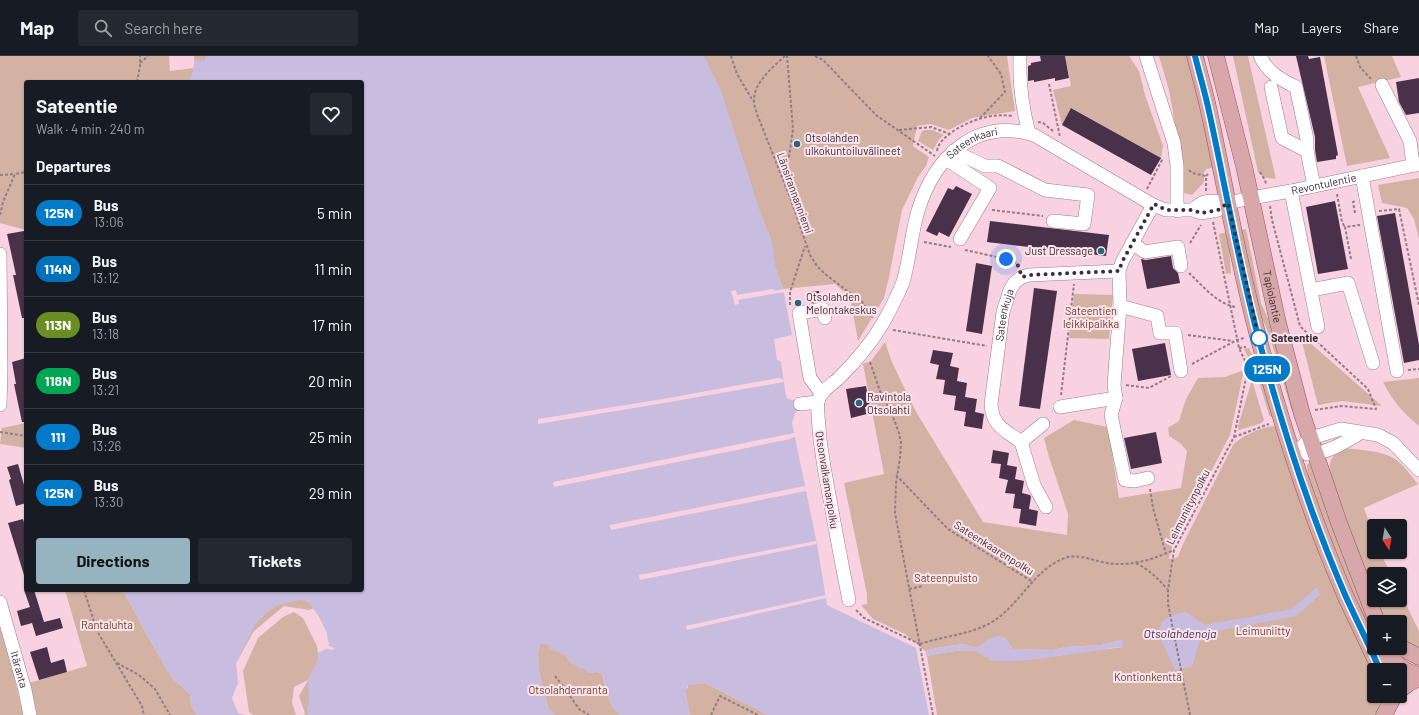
<!DOCTYPE html>
<html lang="en">
<head>
<meta charset="utf-8">
<style>
  body { margin:0; font-family:Barlow,sans-serif; background:#242831; color:#f1f3f6; height:100vh; display:flex; flex-direction:column; font-size:15px; white-space:nowrap }
  * { box-sizing:border-box; margin:0 }
  p { font-size:13px; color:#9ea1a6 }
  .icon { flex:none; width:22px; height:22px; fill:none; stroke:currentColor; stroke-width:2; stroke-linecap:round; stroke-linejoin:round }
  .map { position:relative; flex:1; overflow:hidden }
  .side { position:absolute; left:24px; top:24px; width:340px; height:512px; display:flex; flex-direction:column; background:#171b24; border-radius:4px; box-shadow:0 1px 3px #0004 }
  .side>* { flex:none }
  .badge { padding:0 8px; border-radius:13px; font-size:14px; line-height:26px }
  .needle { width:26px; rotate:169deg }
  .controls { position:absolute; left:1367px; top:463px; display:grid; gap:8px }
  .controls a { display:grid; place-items:center; width:40px; height:40px; border-radius:4px; background:#171b24; box-shadow:0 1px 3px #0004; font-size:20px }
  .you { position:absolute; width:20px; height:20px; margin:-10px; border:3px solid #fff; border-radius:50%; background:#1a73e8; box-shadow:0 0 0 6px #1a73e833 }
  .map>.badge { position:absolute; translate:-50% -50%; box-shadow:0 0 0 2px #fff }
  h2 { padding:0 12px; font-size:15px; line-height:36px }
  .round { display:grid; place-items:center; flex:none; width:42px; height:42px; border-radius:4px; background:#242831 }
  .summary { display:flex; align-items:center; justify-content:space-between; height:68px; padding:0 12px }
  h1 { font-size:19px; font-weight:700; line-height:30px }
  .cta { display:flex; gap:8px; margin-top:auto; padding:8px 12px }
  .cta a { flex:1; height:46px; border-radius:4px; background:#96b4bf; color:#111; font-size:16px; font-weight:700; line-height:46px; text-align:center }
  .cta a+a { background:#242831; color:#f1f3f6 }
  ul { padding:0; list-style:none }
  li { display:flex; align-items:center; gap:12px; height:56px; padding:0 12px; border-top:1px solid #363941 }
  li div { flex:1 }
  li b { display:block; font-size:15px }
  li em { font-style:normal }
  li .badge { min-width:44px; font-weight:700; text-align:center }
  header { display:flex; align-items:center; gap:24px; box-sizing:border-box; height:56px; padding:0 20px; background:#171b24; border-bottom:1px solid #363941 }
  header strong { font-size:19px }
  nav { display:flex; gap:22px; margin-inline-start:auto; font-size:14px }
  .search { width:280px; height:36px; background:#242831; display:flex; align-items:center; gap:10px; box-sizing:border-box; padding:0 14px; border-radius:4px; color:#9ea1a6; font-size:15px }
  .map>svg:first-child { display:block }
</style>
</head>
<body>
<header>
<strong>Map</strong>
<div class="search"><svg class="icon" aria-label="search" viewBox="0 0 24 24"><circle cx="10" cy="10" r="6"/><path d="M15 15l6 6"/></svg>Search here</div>
<nav><a>Map</a><a>Layers</a><a>Share</a></nav>
</header>
<div class="map">
<svg width="1419" height="659" viewBox="0 0 1419 659">
  <rect width="100%" height="100%" fill="#f8d2e1"/>
  <g fill="#d3b2a3">
    <path d="M0,0H169L170,15L194,12L195,8L194,0H244L211,26H26V174L0,167Z"/>
    <path d="M697,0H1007L1015,55L972,62L949,74L930,68L917,70L913,90L929,101L926,110L918,121L902,154L889,221L884,242L858,285L850,241L835,228L783,233Z"/>
    <path d="M1065,0H1129L1139,15L1145,39L1163,90L1161,102L1072,52L1062,69L1053,34L1071,30Z"/>
    <path d="M1159,0H1187L1215,111L1207,113L1204,116V126L1192,139L1184,137L1173,56L1169,34Z"/>
    <path d="M1233,0H1248L1276,123L1263,121L1258,116Z"/>
    <path d="M1324,0H1392L1401,21L1358,31L1390,102L1347,110Z"/>
    <path d="M926,74H933L944,79L940,82L933,94L918,85L922,75Z"/>
    <path d="M1419,122V183L1414,163L1407,152L1382,147L1378,129Z"/>
    <path d="M1246,173L1261,247L1271,269L1296,354L1292,356L1269,278L1260,258L1241,174Z"/>
    <path d="M1228,176L1231,217L1226,218L1219,178Z"/>
    <path d="M1074,238L1113,239L1109,283L1069,282Z"/>
    <path d="M1300,278L1382,350L1342,345L1318,349Z"/>
    <path d="M885,286L892,306L915,354L983,466L1067,479L1068,458L1049,401L1044,382L1074,364L1108,371L1119,442L1181,432L1187,395L1180,387L1169,380L1168,372L1179,365L1186,343L1198,322L1225,321L1244,314L1230,379L1172,491L1169,503L1178,501L1183,488L1233,389C1241,380 1265,369 1277,370L1374,617V640H1380V646L1377,659H937L927,600C939,598 974,589 982,599L989,601V604L1010,605L1123,591L1122,585H1116L1101,589L1066,591L1052,594L1013,593L1004,581L977,592L962,588L937,592L925,595L905,578L873,563L861,549L867,548V538L844,427L884,418L863,308L871,305Z"/>
    <path d="M1249,292L1262,319L1274,361H1271L1269,359L1258,322L1244,293Z"/>
    <path d="M1419,322V370C1403,357 1392,344 1383,326Z"/>
    <path d="M1252,324L1264,364L1262,367L1239,374L1238,370Z"/>
    <path d="M26,367V392L0,388L2,372Z"/>
    <path d="M1343,392C1360,394 1380,394 1395,403C1404,409 1411,420 1418,428L1364,452L1374,481V496H1380L1391,518H1374V540L1330,417C1328,405 1333,398 1343,392Z"/>
    <path d="M1310,406L1374,575V585L1343,513L1308,423L1307,409Z"/>
    <path d="M65,534H123L147,579L172,622L190,638L191,649L197,659H36L29,627L87,610Z"/>
    <path d="M1400,536L1419,575V596L1400,584V566H1386L1375,544H1400Z"/>
    <path d="M293,537L317,551L309,554L284,550L254,575L236,607L250,566Z"/>
    <path d="M294,556L303,562L317,590L318,597L327,593L323,598L315,659H304L305,657L299,640L308,624L294,631L292,646L296,659H253L249,656L243,615L258,582L283,561Z"/>
    <path d="M0,572L13,616L23,659H0Z"/>
    <path d="M540,587L547,588L565,599L570,606L585,613L590,617L597,616L602,617L607,639L613,652L621,659H555L548,652L539,616L538,598Z"/>
    <path d="M705,627L768,659H690L685,635L688,631V629Z"/>
  </g>
  <g fill="#c8bcdf">
    <path d="M206,0H704L720,32L760,155L772,185L776,214L783,233L792,279L774,283L777,304L781,306L786,340L788,343L797,345L801,353L795,357L792,367L817,488L827,549L916,592L929,659H768L705,627L688,629L685,635L690,659H621C619,657 615,655 613,652C606,642 606,628 602,617L597,616L589,617L585,613L579,612L576,609L570,606L565,599L550,593L547,588L541,587L538,598L539,616L548,652L555,659H308L307,653L309,647L308,624L318,603V597L327,593L333,594L334,592L328,589L330,587L328,586L327,577L318,559L308,546L300,544L278,549L267,556L255,569L236,607L238,627L232,642L238,657L245,659H197L191,649L190,638L172,622L147,579L123,534H362V26H188C193,19 194,11 194,3L200,6L203,3L204,6Z"/>
    <path d="M1317,531L1320,539L1296,560L1202,578L1192,611L1175,614L1160,582H1157V578H1159C1159,561 1173,558 1186,556L1204,569L1292,553Z"/>
    <path d="M998,580L1004,581L1013,593L1052,594L1066,591L1101,589L1120,584H1122L1124,591L1110,592L1103,594C1066,598 1026,608 989,604V601L982,599C975,589 938,598 927,600L925,595L937,592L962,588L977,592L989,583Z"/>
  </g>
  <g fill="#f8d2e1">
    <path d="M773,233L774,235L783,233L784,236L738,244L739,248L735,249L731,235L736,234L737,239Z"/>
    <path d="M778,322L783,323L784,326L664,347L538,368V363L663,343Z"/>
    <path d="M794,377L795,381L791,382V383L554,431L553,426Z"/>
    <path d="M805,430L806,435L611,474L610,469Z"/>
    <path d="M816,485L817,488L640,524L639,519Z"/>
    <path d="M826,539V542L687,574L686,570Z"/>
  </g>
  <g fill="#493149">
    <path d="M1040,0H1065L1069,22L1055,25V22L1034,26V24L1028,25V10L1031,9V7L1041,5Z"/>
    <path d="M1296,0H1308L1309,3L1320,1L1338,99L1336,100V103L1317,106L1315,94V81Z"/>
    <path d="M1419,22V57L1406,59L1399,46L1396,26Z"/>
    <path d="M1071,52L1161,102L1151,119L1062,69Z"/>
    <path d="M956,130L972,138L949,181L939,176L937,180L926,175L948,132L953,134Z"/>
    <path d="M1335,145L1348,213L1318,218L1306,151Z"/>
    <path d="M1395,157L1419,289V304L1404,307L1377,160Z"/>
    <path d="M990,165L1109,179L1106,200L987,186Z"/>
    <path d="M24,175L26,184V262H22L13,219H16L7,178Z"/>
    <path d="M1171,200L1173,212L1178,217L1180,227L1147,233L1141,203L1146,204Z"/>
    <path d="M976,207L992,210L982,278L966,275Z"/>
    <path d="M1034,232L1057,235L1040,353L1019,350Z"/>
    <path d="M819,235L821,245L811,247L809,236Z"/>
    <path d="M1165,287L1171,319L1138,325L1132,293Z"/>
    <path d="M933,294L953,297L950,310L959,312L957,325L967,327L965,341L977,343L975,356L984,358L982,373L964,370L966,356L954,354L956,340L943,338L945,324L936,323L939,309L930,307Z"/>
    <path d="M26,302V366H22L14,328H16L12,306Z"/>
    <path d="M866,330L870,351H865L867,358L851,362L846,333Z"/>
    <path d="M1156,376L1162,407L1131,413L1124,382Z"/>
    <path d="M993,394L1009,397L1007,409L1017,411L1015,423L1024,425L1022,437L1030,439L1031,441L1029,453L1038,455L1036,470L1019,467L1021,453L1013,452L1015,438L1005,437L1008,424L999,422L1001,408L991,407Z"/>
    <path d="M18,408L24,429H26V447L16,450L9,424L11,423L7,411Z"/>
    <path d="M23,463L26,474V518L24,519L8,467Z"/>
    <path d="M24,534H34L44,566L60,562L63,572L36,580L32,567L21,570L17,555L30,551Z"/>
    <path d="M47,591L51,607L64,603L67,616L39,624L30,596Z"/>
  </g>
  <g fill="none" stroke-linecap="round" stroke-linejoin="round">
    <defs>
      <g id="minor">
        <path d="M1020,0C1019,27 1022,51 1029,77"/>
        <path d="M1146,0L1174,87L1177,110V146L1178,155"/>
        <path d="M1260,0C1267,16 1281,24 1296,31L1307,83V95"/>
        <path d="M1382,29L1410,85L1413,109"/>
        <path d="M1271,31L1282,82L1307,95L1314,130"/>
        <path d="M953,95L985,110H998L1045,134L1088,139L1084,168L1053,165"/>
        <path d="M946,103L990,132L960,183"/>
        <path d="M1362,120L1397,315"/>
        <path d="M1291,135L1318,271"/>
        <path d="M1193,154C1204,142 1213,145 1228,147"/>
        <path d="M1132,187L1145,196L1178,191L1181,210"/>
        <path d="M1311,234L1348,227L1373,307"/>
        <path d="M1120,250L1157,260L1160,277H1175L1181,315"/>
        <path d="M821,337L810,322L799,257L823,253L825,262"/>
        <path d="M800,348L818,346"/>
        <path d="M0,349L1,313L0,198"/>
        <path d="M1060,351L1116,342"/>
        <path id="s1" d="M1021,386C1005,374 992,370 991,348L1003,256L1010,234L1015,226L1022,221L1029,219L1119,215"/>
        <path d="M1021,386L1034,429L1046,451"/>
        <path d="M1021,386L1043,368"/>
        <path d="M1307,398C1326,398 1344,387 1360,377"/>
        <path d="M1293,399L1311,382L1341,373L1378,379L1393,387L1419,414"/>
        <path d="M1148,422L1135,425L1125,424L1111,359L1116,342L1114,329L1120,250L1119,215L1122,206L1153,149"/>
        <path id="s2" d="M849,544C840,500 832,455 824,411C821,394 819,377 818,360C818,355 817,349 818,345C821,334 832,329 840,321C856,305 872,286 883,267C890,254 898,240 903,226C910,203 911,178 918,155C934,102 975,61 1034,79L1153,149L1166,154H1193L1201,157L1218,154L1228,147L1251,142L1291,135L1419,108"/>
        <path id="s3" d="M0,546L25,634L30,659"/>
      </g>
      <g id="major">
        <path d="M1195,0C1200,20 1206,40 1210,60C1226,134 1239,210 1259,284C1282,371 1310,458 1346,541C1357,565 1369,589 1380,614"/>
        <path id="s4" d="M1216,0L1244,110L1278,267L1302,358L1339,467L1377,566"/>
        <path d="M1400,591L1419,601"/>
        <path d="M1386,592C1392,606 1404,616 1419,619"/>
        <path d="M1400,634L1409,627L1419,622"/>
        <path d="M1384,659L1394,640"/>
      </g>
    </defs>
    <use href="#minor" stroke="#9f7c8a" stroke-width="14"/>
    <use href="#major" stroke="#90565a" stroke-width="17"/>
    <g stroke="#957b86" stroke-width="2" stroke-dasharray="3 2" stroke-linecap="butt">
      <path d="M731,0L737,18L753,45"/>
      <path d="M785,0C772,12 753,27 754,46C754,50 756,54 757,58L791,144L810,199L817,210L825,218L862,246L873,262"/>
      <path d="M815,0L823,4L876,59L935,100"/>
      <path d="M1356,0L1360,11L1371,23"/>
      <path d="M140,7L148,0"/>
      <path d="M137,26L140,10V0"/>
      <path d="M1049,28L1060,81"/>
      <path d="M980,62L1005,36L1001,18L988,0"/>
      <path d="M1038,66L1043,67L1053,75"/>
      <path d="M899,74L931,71L950,78"/>
      <path d="M937,95C939,85 945,82 952,76C970,64 991,57 1013,60"/>
      <path d="M1189,114L1192,117L1206,120"/>
      <path d="M1260,116L1265,124L1266,128"/>
      <path d="M0,119L15,118"/>
      <path d="M782,120L788,108L793,73L787,0"/>
      <path d="M1147,133L1163,102"/>
      <path d="M1206,135V120L1209,117"/>
      <path d="M1337,138L1342,166L1345,171"/>
      <path d="M1270,150L1272,164L1300,270L1307,277"/>
      <path d="M992,154L1043,160"/>
      <path d="M1379,155L1399,153L1419,249"/>
      <path d="M1355,157L1353,146L1355,145"/>
      <path d="M0,159L3,146L15,118L26,116"/>
      <path d="M1213,166L1239,292L1255,326"/>
      <path d="M924,186L951,191"/>
      <path d="M1190,187L1201,169"/>
      <path d="M965,194L1006,203L1017,207L1018,211"/>
      <path d="M1351,203L1345,171L1360,169"/>
      <path d="M1189,217C1203,230 1217,248 1236,251"/>
      <path d="M790,249V236L805,190"/>
      <path d="M893,274L987,290"/>
      <path d="M1188,279L1233,285"/>
      <path d="M1313,282L1368,333L1376,353L1341,350L1315,354"/>
      <path d="M1239,292L1246,291"/>
      <path d="M870,306L880,335L893,361L899,377L901,386L900,402L896,427L895,457L933,659"/>
      <path d="M1192,308L1237,284L1244,282"/>
      <path d="M1408,314L1419,313"/>
      <path d="M1126,329L1149,332L1171,320"/>
      <path d="M1061,339L1074,228"/>
      <path d="M0,376L26,380"/>
      <path d="M1234,381L1269,368"/>
      <path d="M896,419L948,473L1033,526"/>
      <path d="M1150,433L1153,452L1166,498"/>
      <path d="M1136,507C1149,514 1158,522 1167,533"/>
      <path d="M909,533L923,530"/>
      <path d="M84,534L97,575L142,650L144,659"/>
      <path d="M856,554L864,562L920,588"/>
      <path d="M920,588C943,580 970,579 992,566C1020,549 1034,513 1065,502C1079,497 1093,505 1107,507C1130,511 1154,503 1174,494"/>
      <path d="M117,607L139,619L155,633L170,659"/>
      <path d="M555,620L565,633L579,653L589,659"/>
      <path d="M711,659L720,640L758,659"/>
      <path d="M1190,659L1168,548V534L1174,494L1234,381L1248,312"/>
    </g>
    <use href="#minor" stroke="#fff" stroke-width="13"/>
    <use href="#major" stroke="#d7a7a9" stroke-width="16"/>
  </g>
  <g fill="none" stroke-linecap="round" stroke-linejoin="round">
    <defs>
      <path id="line" d="M1195,0C1200,20 1206,40 1210,60C1226,134 1239,210 1259,284C1282,371 1310,458 1346,541C1357,565 1369,589 1380,614"/>
    </defs>
    <use href="#line" stroke="#fff" stroke-width="9"/>
    <use href="#line" stroke="#007ac9" stroke-width="6"/>
    <path stroke="#3d2e34" stroke-width="4" stroke-dasharray="0 7.2" d="M1006,203L1017,207L1022,221L1029,219L1119,215L1122,206L1154,148L1166,154H1193L1201,157L1218,154L1228,147L1259,282"/>
  </g>
  <g fill="#27667b" stroke="#fce4ed" stroke-width="1.5">
    <circle cx="797" cy="88" r="4"/>
    <circle cx="1101" cy="195" r="4"/>
    <circle cx="798" cy="247" r="4"/>
    <circle cx="859" cy="347" r="4"/>
  </g>
  <circle fill="#fff" stroke="#007ac9" stroke-width="2" cx="1259" cy="282" r="8"/>
  <g text-anchor="middle" stroke-width="4" stroke-linejoin="round" paint-order="stroke">
    <g font-size="11" fill="#3d2e34" stroke="#fce4ed" text-anchor="start">
      <text x="805" y="86">Otsolahden<tspan x="805" dy="13">ulkokuntoiluvälineet</tspan></text>
      <text x="1093" y="199" text-anchor="end">Just Dressage</text>
      <text x="806" y="245">Otsolahden<tspan x="806" dy="13">Melontakeskus</tspan></text>
      <text x="867" y="345">Ravintola<tspan x="867" dy="13">Otsolahti</tspan></text>
    </g>
    <g font-size="11" fill="#3d2e34" stroke="#fce4ed">
      <text dy="4" stroke="none"><textPath href="#s2" startOffset="513">Sateenkaari</textPath></text>
      <text dy="4" stroke="none"><textPath href="#s2" startOffset="893">Revontulentie</textPath></text>
      <text transform="translate(795 137) rotate(70)" y="4">Länsirannanniemi</text>
      <text dy="4" stroke="none"><textPath href="#s4" startOffset="247">Tapiolantie</textPath></text>
      <text dy="4" stroke="none"><textPath href="#s1" startOffset="141">Sateenkuja</textPath></text>
      <text transform="translate(827 424) rotate(81)" y="4">Otsonvalkamanpolku</text>
      <text transform="translate(1188 451) rotate(-63)" y="4">Leimuniitynpolku</text>
      <text transform="translate(994 492) rotate(32)" y="4">Sateenkaarenpolku</text>
      <text dy="4" stroke="none"><textPath href="#s3" startOffset="70">Itäranta</textPath></text>
    </g>
    <g font-size="11" fill="#6e3b24" stroke="#fce4ed">
      <text x="1091" y="259">Sateentien<tspan x="1091" dy="13">leikkipaikka</tspan></text>
      <text x="946" y="526">Sateenpuisto</text>
      <text x="107" y="573">Rantaluhta</text>
      <text x="1263" y="579">Leimuniitty</text>
      <text x="1148" y="625">Kontionkenttä</text>
      <text x="568" y="638">Otsolahdenranta</text>
    </g>
    <g font-size="11" font-weight="bold" fill="#3d2e34" stroke="#fce4ed" text-anchor="start">
      <text x="1271" y="286">Sateentie</text>
    </g>
    <g font-size="12" font-style="italic" fill="#3c2a57" stroke="#fce4ed">
      <text x="1180" y="582">Otsolahdenoja</text>
    </g>
  </g>
</svg>
<div class="controls">
<a><svg class="needle" viewBox="-14 -14 28 28"><path d="M0-13l5 13h-10z" fill="#e53935"/><path d="M0 13l5-13h-10z" fill="#9ea1a6"/></svg></a>
<a><svg class="icon" aria-label="layers" viewBox="0 0 24 24"><path d="M12 4l9 5-9 5-9-5zM3 14l9 5 9-5"/></svg></a>
<a>+</a>
<a>−</a>
</div>
<div class="you" style="left:1006px;top:203px"></div>
<b class="badge" style="left:1267px;top:313px;background:#007ac9;color:#fff">125N</b>
<section class="side">
<div class="summary"><div><h1>Sateentie</h1><p>Walk · 4 min · 240 m</p></div><a class="round"><svg class="icon" aria-label="heart" viewBox="0 0 24 24"><path d="M12 20l-8-8c-3-5 5-10 8-4 3-6 11-1 8 4z"/></svg></a></div>
<h2>Departures</h2>
<ul>
<li><span class="badge" style="background:#007ac9;color:#fff">125N</span><div><b>Bus</b><p>13:06</p></div><em>5 min</em></li>
<li><span class="badge" style="background:#0072bc;color:#fff">114N</span><div><b>Bus</b><p>13:12</p></div><em>11 min</em></li>
<li><span class="badge" style="background:#6b8e23;color:#fff">113N</span><div><b>Bus</b><p>13:18</p></div><em>17 min</em></li>
<li><span class="badge" style="background:#00a651;color:#fff">118N</span><div><b>Bus</b><p>13:21</p></div><em>20 min</em></li>
<li><span class="badge" style="background:#007ac9;color:#fff">111</span><div><b>Bus</b><p>13:26</p></div><em>25 min</em></li>
<li><span class="badge" style="background:#007ac9;color:#fff">125N</span><div><b>Bus</b><p>13:30</p></div><em>29 min</em></li>
</ul>
<div class="cta"><a>Directions</a><a>Tickets</a></div>
</section>
</div>
</body>
</html>
